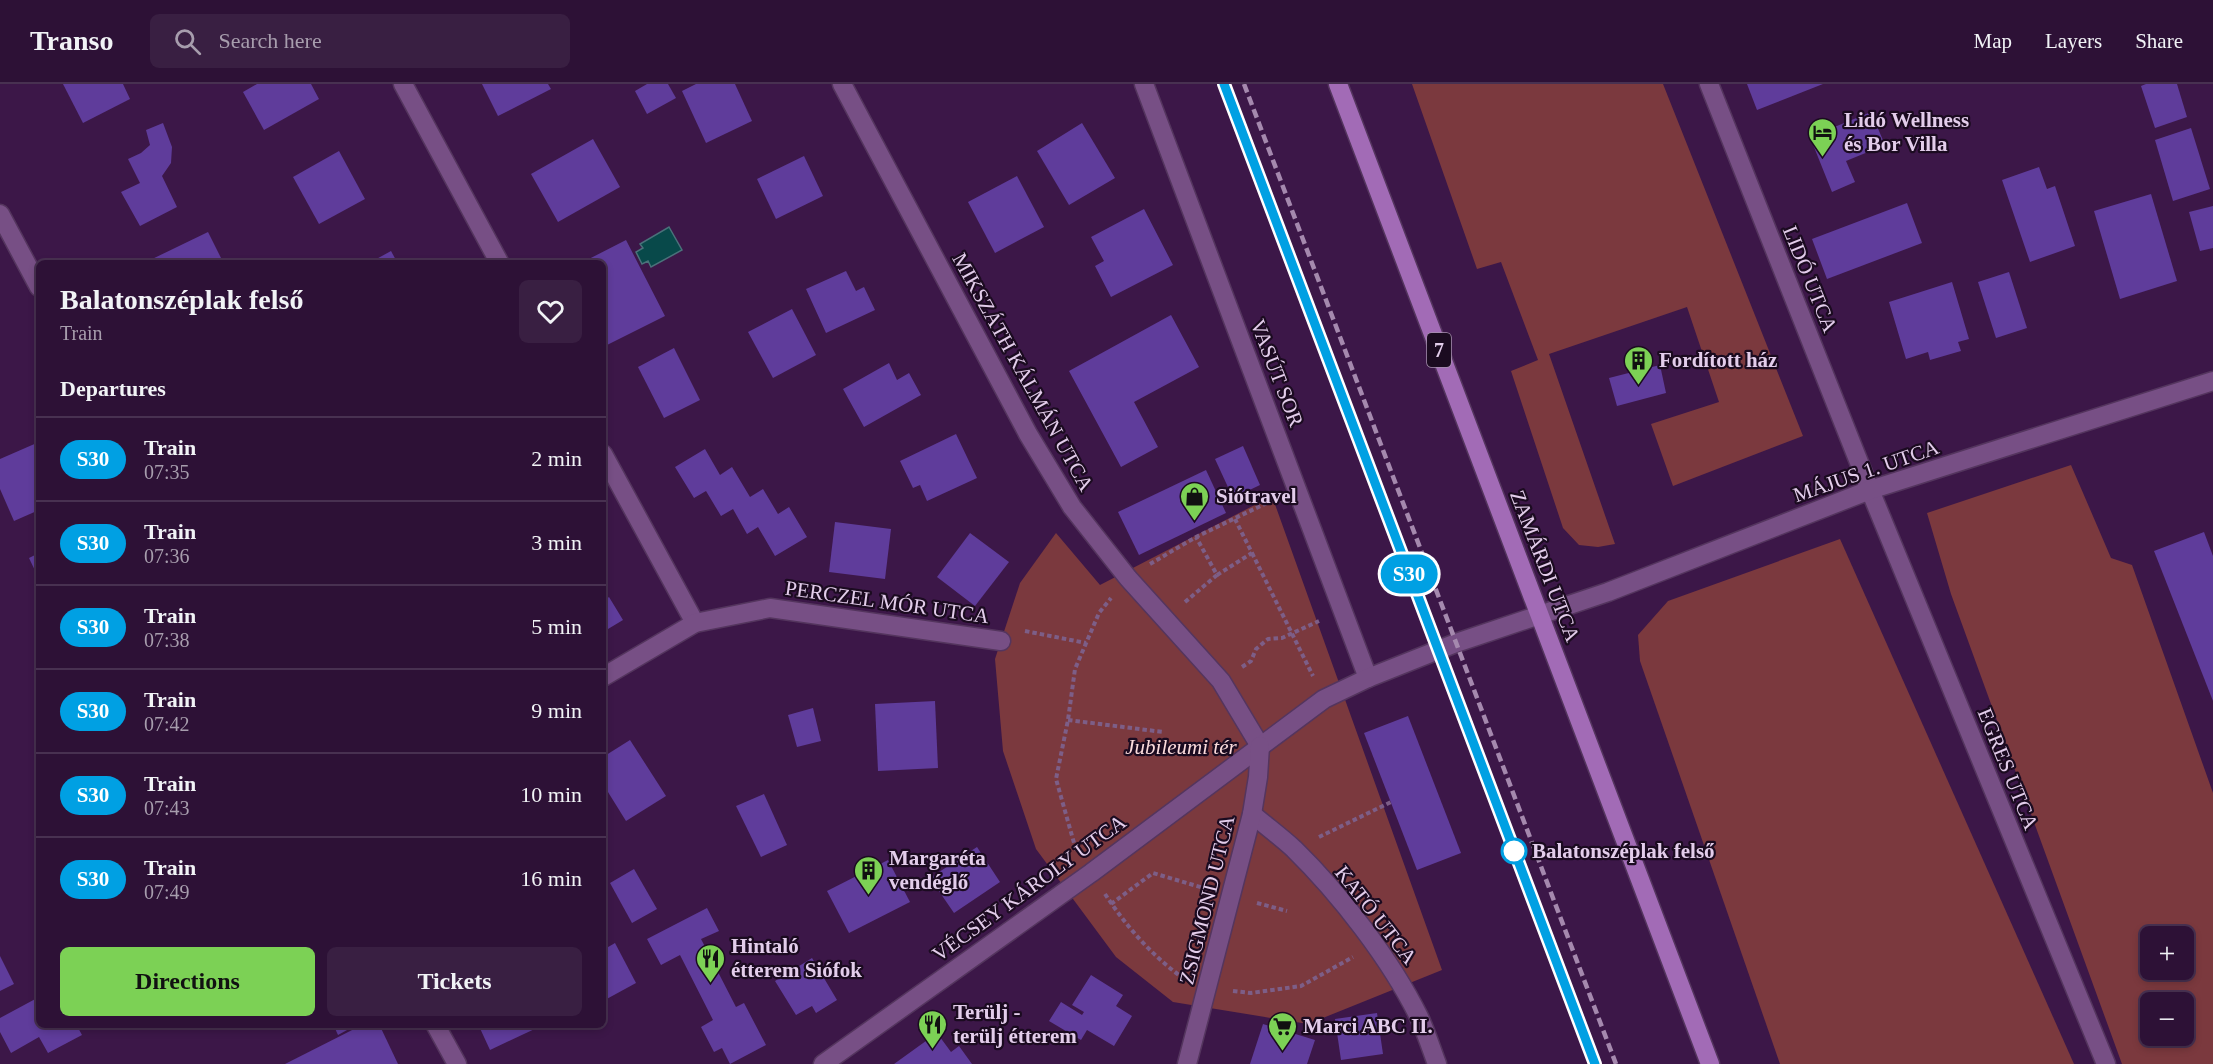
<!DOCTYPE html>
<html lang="en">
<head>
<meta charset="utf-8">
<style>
  body { margin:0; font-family:"Times New Roman",serif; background:#391f42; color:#f1f3f6; height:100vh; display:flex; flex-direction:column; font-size:22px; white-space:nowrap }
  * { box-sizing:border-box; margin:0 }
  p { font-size:20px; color:#a79dad }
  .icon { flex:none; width:33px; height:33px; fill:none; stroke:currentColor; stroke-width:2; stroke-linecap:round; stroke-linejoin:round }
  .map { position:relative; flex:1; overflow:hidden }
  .drawer { position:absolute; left:36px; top:176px; width:570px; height:768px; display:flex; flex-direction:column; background:#2d1136; border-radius:9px; box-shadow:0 3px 9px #0003,0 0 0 2px #483151 }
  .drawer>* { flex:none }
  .badge { padding:0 12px; border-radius:20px; font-size:21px; line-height:39px }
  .controls { position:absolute; left:2140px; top:842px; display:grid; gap:12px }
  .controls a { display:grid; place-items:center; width:54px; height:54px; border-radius:9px; background:#2d1136; box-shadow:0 3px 9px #0003,0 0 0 2px #483151; font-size:30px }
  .map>.badge { position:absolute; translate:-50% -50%; box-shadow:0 0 0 3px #fff }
  h2 { padding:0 24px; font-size:22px; line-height:54px }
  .round { display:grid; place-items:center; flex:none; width:63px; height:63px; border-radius:9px; background:#391f42 }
  .overview { display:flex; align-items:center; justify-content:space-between; height:102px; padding:0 24px }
  h1 { font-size:28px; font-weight:800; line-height:45px }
  .cta { display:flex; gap:12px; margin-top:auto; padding:12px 24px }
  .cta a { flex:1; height:69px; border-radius:9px; background:#7cd155; color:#111; font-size:24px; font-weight:800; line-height:69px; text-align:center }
  .cta a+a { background:#391f42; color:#f1f3f6 }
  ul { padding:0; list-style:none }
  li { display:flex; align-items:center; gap:18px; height:84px; padding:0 24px; border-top:2px solid #483151 }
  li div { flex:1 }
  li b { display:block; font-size:22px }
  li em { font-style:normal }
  li .badge { min-width:66px; font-weight:700; text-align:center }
  header { display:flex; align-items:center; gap:36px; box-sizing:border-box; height:84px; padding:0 30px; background:#2d1136; border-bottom:2px solid #483151 }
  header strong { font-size:28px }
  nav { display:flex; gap:33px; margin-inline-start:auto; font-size:21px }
  .search { width:420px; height:54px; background:#391f42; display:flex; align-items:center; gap:15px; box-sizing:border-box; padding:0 21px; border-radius:9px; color:#a79dad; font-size:22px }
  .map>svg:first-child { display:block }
</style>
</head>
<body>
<header>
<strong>Transo</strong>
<div class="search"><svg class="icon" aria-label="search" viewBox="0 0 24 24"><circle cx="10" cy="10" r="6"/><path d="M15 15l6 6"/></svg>Search here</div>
<nav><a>Map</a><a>Layers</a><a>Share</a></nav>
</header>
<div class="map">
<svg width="2213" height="980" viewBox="0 0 2213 980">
  <rect width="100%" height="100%" fill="#3c1748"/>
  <g fill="#7b393e" fill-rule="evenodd">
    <path d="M1412,0H1663L1803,352L1673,402L1651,340L1719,318L1687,223L1549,270L1615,460L1598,463L1579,461L1563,444L1511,287L1538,276L1501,178L1477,185Z"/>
    <path d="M2071,381L2111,474L2132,481L2213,709V980H2122L1951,510L1927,429ZM2151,852H2184V885H2151ZM2151,918H2184V951H2151Z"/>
    <path d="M1272,412L1442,886L1308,940L1173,918L1116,873L1036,765L1003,667L995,575L1020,499L1056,449L1100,501Z"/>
    <path d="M1840,455L2074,980H1780L1640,577L1638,551L1668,517Z"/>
  </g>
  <path fill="#08494a" stroke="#4a717a" stroke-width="1.5" d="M669,143L682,166L651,183L648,177L642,180L636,168L643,164L640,160Z"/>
  <g fill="#5f3c9b">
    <path d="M63,0H123L130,15L83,39Z"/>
    <path d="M257,0H311L319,15L264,46L243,8Z"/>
    <path d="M482,0H548L551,5L498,32Z"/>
    <path d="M647,0H668L676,14L647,30L635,7Z"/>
    <path d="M696,0H735L752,37L706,59L682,7Z"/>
    <path d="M1747,0H1823L1757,26Z"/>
    <path d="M2146,0H2177L2187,33L2155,44L2141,2Z"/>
    <path d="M1871,28L1885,61L1846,77L1855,98L1832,108L1810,53Z"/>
    <path d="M163,39L172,63L171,79L162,92L177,123L140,142L121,108L140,99L128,75L141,69L150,61L146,46Z"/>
    <path d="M1082,39L1115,94L1069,121L1037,67Z"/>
    <path d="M2191,44L2210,105L2173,117L2155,56Z"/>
    <path d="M593,55L620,103L558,138L531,90Z"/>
    <path d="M339,67L365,115L319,140L293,93Z"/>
    <path d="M804,72L823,112L776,135L757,95Z"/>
    <path d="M2039,83L2047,105L2055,102L2075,162L2030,178L2002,96Z"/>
    <path d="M1017,92L1044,143L995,169L968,118Z"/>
    <path d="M2151,110L2177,197L2120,215L2094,127Z"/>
    <path d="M1907,119L1922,159L1827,195L1812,155Z"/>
    <path d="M2213,122V164L2200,167L2189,128Z"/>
    <path d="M1144,125L1173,181L1111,213L1095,182L1104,177L1091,153Z"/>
    <path d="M208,148L223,178H146Z"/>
    <path d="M626,156L665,232L603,263V178H583Z"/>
    <path d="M391,167L397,178H371Z"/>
    <path d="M846,187L856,207L864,203L875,226L826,249L806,205Z"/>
    <path d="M2009,188L2027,244L1996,254L1978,198Z"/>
    <path d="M1952,198L1969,255L1958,258L1961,267L1930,276L1928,268L1906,275L1889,218Z"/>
    <path d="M792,225L816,271L773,294L748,248Z"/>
    <path d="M1171,231L1199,283L1134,318L1158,363L1121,383L1069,287Z"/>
    <path d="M674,264L700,316L664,334L638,283Z"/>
    <path d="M889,279L897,296L909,289L921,311L864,343L843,305Z"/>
    <path d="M1660,281L1666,309L1617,322L1609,294Z"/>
    <path d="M956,350L977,394L927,417L920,401L913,404L900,377Z"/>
    <path d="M39,358V426L14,437L0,405V375Z"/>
    <path d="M1243,362L1260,401L1233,414L1215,375Z"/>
    <path d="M705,365L720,391L732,383L750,413L763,405L778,430L789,423L807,453L775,472L758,443L747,450L733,425L721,432L706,407L694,414L675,383Z"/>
    <path d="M1206,386L1226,429L1139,471L1118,428Z"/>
    <path d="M835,438L891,445L885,495L829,488Z"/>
    <path d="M2204,448L2213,472V617L2154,467Z"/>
    <path d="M970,449L1009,478L975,522L937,493Z"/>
    <path d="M39,469V495L29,474Z"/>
    <path d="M603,512L605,516L609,513L623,536L603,548Z"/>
    <path d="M935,617L938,684L878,687L875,620Z"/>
    <path d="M813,624L821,657L797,663L788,631Z"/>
    <path d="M1408,632L1461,769L1417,786L1364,649Z"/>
    <path d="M630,656L666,712L626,737L603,700V673Z"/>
    <path d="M764,710L787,761L761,773L736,722Z"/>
    <path d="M977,763L1000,798L954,829L930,794Z"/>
    <path d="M888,776L910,818L849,849L827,807Z"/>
    <path d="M634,785L657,825L632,839L610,799Z"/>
    <path d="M707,824L719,847L701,855L736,923L744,919L766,961L730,980L722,964L714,968L701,943L713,936L680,871L661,881L647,855Z"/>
    <path d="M615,859L636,899L603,917V866Z"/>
    <path d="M0,872L14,900L0,907Z"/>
    <path d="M812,874L837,916L816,929L812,922L796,931L775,897Z"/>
    <path d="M1091,891L1123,911L1116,922L1132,932L1114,962L1087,946L1081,956L1049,937L1061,918L1082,931L1084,928L1072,921Z"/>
    <path d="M39,913V940H76L82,951L48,969L39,953L11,969L0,948V934Z"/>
    <path d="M1377,929L1383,970L1341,976L1335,935Z"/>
    <path d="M333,940H358L338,951Z"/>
    <path d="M364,940H379L398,980H285Z"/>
    <path d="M478,940H540L541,942L490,966Z"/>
    <path d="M1263,940L1315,956L1307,980H1250Z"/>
    <path d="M937,949L951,968L959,962L972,980H894Z"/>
  </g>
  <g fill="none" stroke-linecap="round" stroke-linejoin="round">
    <defs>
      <g id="street">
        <path d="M403,0L499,178"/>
        <path d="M842,0L1028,350L1072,423L1128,494L1221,597L1260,662"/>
        <path d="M1144,0L1368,594"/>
        <path d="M1709,0L1870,406L2106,980"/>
        <path d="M0,130L39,203"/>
        <path d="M603,370L695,539"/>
        <path d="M603,593L695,539L770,524L1001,557"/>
        <path d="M1252,730C1266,742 1281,753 1294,765C1340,810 1391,876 1419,933C1426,948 1431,964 1437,980"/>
        <path d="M435,940L457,980"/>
        <path d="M823,980L1091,789L1324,615L1368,594L1456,559L1608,508L1870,406L2213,297"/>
        <path d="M1187,980L1252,730L1258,693L1260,662"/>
      </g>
      <path id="primary" d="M1338,0L1710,980"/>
    </defs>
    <use href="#street" stroke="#54355e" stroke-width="21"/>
    <use href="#primary" stroke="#54355e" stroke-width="21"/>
    <g stroke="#7d5e87" stroke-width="4" stroke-dasharray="4.5 3" stroke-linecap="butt">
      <path d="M1252,469L1313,592"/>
      <path d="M1150,480L1196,453L1273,416"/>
      <path d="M1217,491L1252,469L1235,435"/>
      <path d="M1185,518L1217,491L1196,453"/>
      <path d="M1025,547L1086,559"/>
      <path d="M1242,583L1251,577L1256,565L1268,555L1282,554L1319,537"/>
      <path d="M1068,636L1163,648"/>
      <path d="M1319,753L1391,718"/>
      <path d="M1076,766L1056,695L1068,636L1075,585L1099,529L1111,514"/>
      <path d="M1105,810C1126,842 1152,872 1183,894"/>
      <path d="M1257,819L1287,827"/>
      <path d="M1111,820L1153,789L1207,805"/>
      <path d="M1233,907L1251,909L1301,902L1353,873"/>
    </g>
    <use href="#street" stroke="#774f85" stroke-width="18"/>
    <use href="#primary" stroke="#a26bb6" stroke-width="18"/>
    <g stroke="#a589ae" stroke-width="4.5" stroke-dasharray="9 4.5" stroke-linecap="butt">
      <path d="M1224,0L1595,980"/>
      <path d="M1244,0L1616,980"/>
    </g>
  </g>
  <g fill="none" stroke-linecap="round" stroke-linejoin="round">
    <defs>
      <path id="line" d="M1224,0L1595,980"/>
    </defs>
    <use href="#line" stroke="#fff" stroke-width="14"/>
    <use href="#line" stroke="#00a0e3" stroke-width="9"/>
  </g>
  <defs>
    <symbol id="hotel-pin" viewBox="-11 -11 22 30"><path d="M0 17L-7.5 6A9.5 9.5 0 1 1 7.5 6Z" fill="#7cd155" stroke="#1b0b20"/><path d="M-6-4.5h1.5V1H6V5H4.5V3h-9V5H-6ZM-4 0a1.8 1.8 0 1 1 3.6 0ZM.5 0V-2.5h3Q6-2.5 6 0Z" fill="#111"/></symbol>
    <symbol id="building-pin" viewBox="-11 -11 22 30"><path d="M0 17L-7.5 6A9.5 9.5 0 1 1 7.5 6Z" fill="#7cd155" stroke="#1b0b20"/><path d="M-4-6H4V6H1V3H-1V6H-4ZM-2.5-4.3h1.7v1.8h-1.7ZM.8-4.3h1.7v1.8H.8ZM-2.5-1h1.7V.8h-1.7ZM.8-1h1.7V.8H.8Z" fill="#111"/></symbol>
    <symbol id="shop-pin" viewBox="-11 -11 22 30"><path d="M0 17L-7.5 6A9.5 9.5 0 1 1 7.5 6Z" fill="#7cd155" stroke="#1b0b20"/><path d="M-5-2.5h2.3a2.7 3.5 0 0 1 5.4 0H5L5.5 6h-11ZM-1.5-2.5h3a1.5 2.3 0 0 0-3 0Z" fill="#111"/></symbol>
    <symbol id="restaurant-pin" viewBox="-11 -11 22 30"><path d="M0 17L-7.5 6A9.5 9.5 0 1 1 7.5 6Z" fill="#7cd155" stroke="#1b0b20"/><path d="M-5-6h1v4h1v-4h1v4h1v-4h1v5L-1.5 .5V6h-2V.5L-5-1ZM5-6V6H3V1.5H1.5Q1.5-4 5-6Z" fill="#111"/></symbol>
    <symbol id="supermarket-pin" viewBox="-11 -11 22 30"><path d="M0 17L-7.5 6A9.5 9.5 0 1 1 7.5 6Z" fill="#7cd155" stroke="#1b0b20"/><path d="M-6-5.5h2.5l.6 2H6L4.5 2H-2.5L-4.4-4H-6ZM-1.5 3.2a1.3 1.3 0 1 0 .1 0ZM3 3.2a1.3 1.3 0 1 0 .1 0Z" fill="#111"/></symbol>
  </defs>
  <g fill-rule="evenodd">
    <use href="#hotel-pin" x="1806" y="32" width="33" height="45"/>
    <use href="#building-pin" x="1622" y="260" width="33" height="45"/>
    <use href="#shop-pin" x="1178" y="396" width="33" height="45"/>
    <use href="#building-pin" x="852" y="770" width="33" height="45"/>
    <use href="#restaurant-pin" x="694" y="858" width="33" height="45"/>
    <use href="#restaurant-pin" x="916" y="924" width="33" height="45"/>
    <use href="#supermarket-pin" x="1266" y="926" width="33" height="45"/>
  </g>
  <circle fill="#fff" stroke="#00a0e3" stroke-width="3" cx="1514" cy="767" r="12"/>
  <g text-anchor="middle" stroke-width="4.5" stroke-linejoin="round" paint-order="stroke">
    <rect fill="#1b0b20" stroke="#a793ae" stroke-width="1.5" x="1427" y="249" width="24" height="34" rx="4.5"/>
    <g font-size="20" font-weight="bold" fill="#e3cdeb">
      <text x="1439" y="273">7</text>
    </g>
    <g font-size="21" font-weight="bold" fill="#e3cdeb" stroke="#1b0b20" text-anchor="start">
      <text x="1844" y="43">Lidó Wellness<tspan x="1844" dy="24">és Bor Villa</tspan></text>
      <text x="1659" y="283">Fordított ház</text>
      <text x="1216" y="419">Siótravel</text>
      <text x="889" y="781">Margaréta<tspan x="889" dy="24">vendéglő</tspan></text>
      <text x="731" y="869">Hintaló<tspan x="731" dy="24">étterem Siófok</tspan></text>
      <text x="953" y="935">Terülj -<tspan x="953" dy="24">terülj étterem</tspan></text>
      <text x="1303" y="949">Marci ABC II.</text>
    </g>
    <g font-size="21" fill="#e3cdeb" stroke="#1b0b20">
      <text transform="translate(1810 195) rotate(68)" y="7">LIDÓ UTCA</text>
      <text transform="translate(1023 288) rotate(61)" y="7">MIKSZÁTH KÁLMÁN UTCA</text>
      <text transform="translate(1277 289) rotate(69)" y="7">VASÚT SOR</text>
      <text transform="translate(1866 387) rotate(-19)" y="7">MÁJUS 1. UTCA</text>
      <text transform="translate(1545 482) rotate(69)" y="7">ZAMÁRDI UTCA</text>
      <text transform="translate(887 518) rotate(8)" y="7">PERCZEL MÓR UTCA</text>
      <text transform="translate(2008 685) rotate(68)" y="7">EGRES UTCA</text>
      <text transform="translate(1029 804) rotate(-36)" y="7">VÉCSEY KÁROLY UTCA</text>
      <text transform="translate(1207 816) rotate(-76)" y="7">ZSIGMOND UTCA</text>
      <text transform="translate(1376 831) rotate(52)" y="7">KATÓ UTCA</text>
    </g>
    <g font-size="21" font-style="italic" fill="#fbdbdc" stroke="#1b0b20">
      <text x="1181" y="670">Jubileumi tér</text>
    </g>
    <g font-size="21" font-weight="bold" fill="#e3cdeb" stroke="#1b0b20" text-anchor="start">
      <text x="1532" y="774">Balatonszéplak felső</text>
    </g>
  </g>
</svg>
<div class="controls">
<a>+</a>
<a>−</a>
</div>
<b class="badge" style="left:1409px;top:490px;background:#00a0e3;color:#fff">S30</b>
<section class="drawer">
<div class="overview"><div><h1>Balatonszéplak felső</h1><p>Train</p></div><a class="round"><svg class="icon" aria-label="heart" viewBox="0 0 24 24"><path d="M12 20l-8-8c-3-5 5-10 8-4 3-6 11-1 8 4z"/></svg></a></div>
<h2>Departures</h2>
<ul>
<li><span class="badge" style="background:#00a0e3;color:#fff">S30</span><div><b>Train</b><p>07:35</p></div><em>2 min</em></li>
<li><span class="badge" style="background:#00a0e3;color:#fff">S30</span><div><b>Train</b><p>07:36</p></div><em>3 min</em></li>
<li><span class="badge" style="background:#00a0e3;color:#fff">S30</span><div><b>Train</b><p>07:38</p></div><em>5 min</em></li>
<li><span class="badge" style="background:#00a0e3;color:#fff">S30</span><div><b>Train</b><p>07:42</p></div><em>9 min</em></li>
<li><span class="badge" style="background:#00a0e3;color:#fff">S30</span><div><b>Train</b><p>07:43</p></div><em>10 min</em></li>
<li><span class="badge" style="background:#00a0e3;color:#fff">S30</span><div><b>Train</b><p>07:49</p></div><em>16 min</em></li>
</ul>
<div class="cta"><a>Directions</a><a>Tickets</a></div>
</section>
</div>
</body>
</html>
